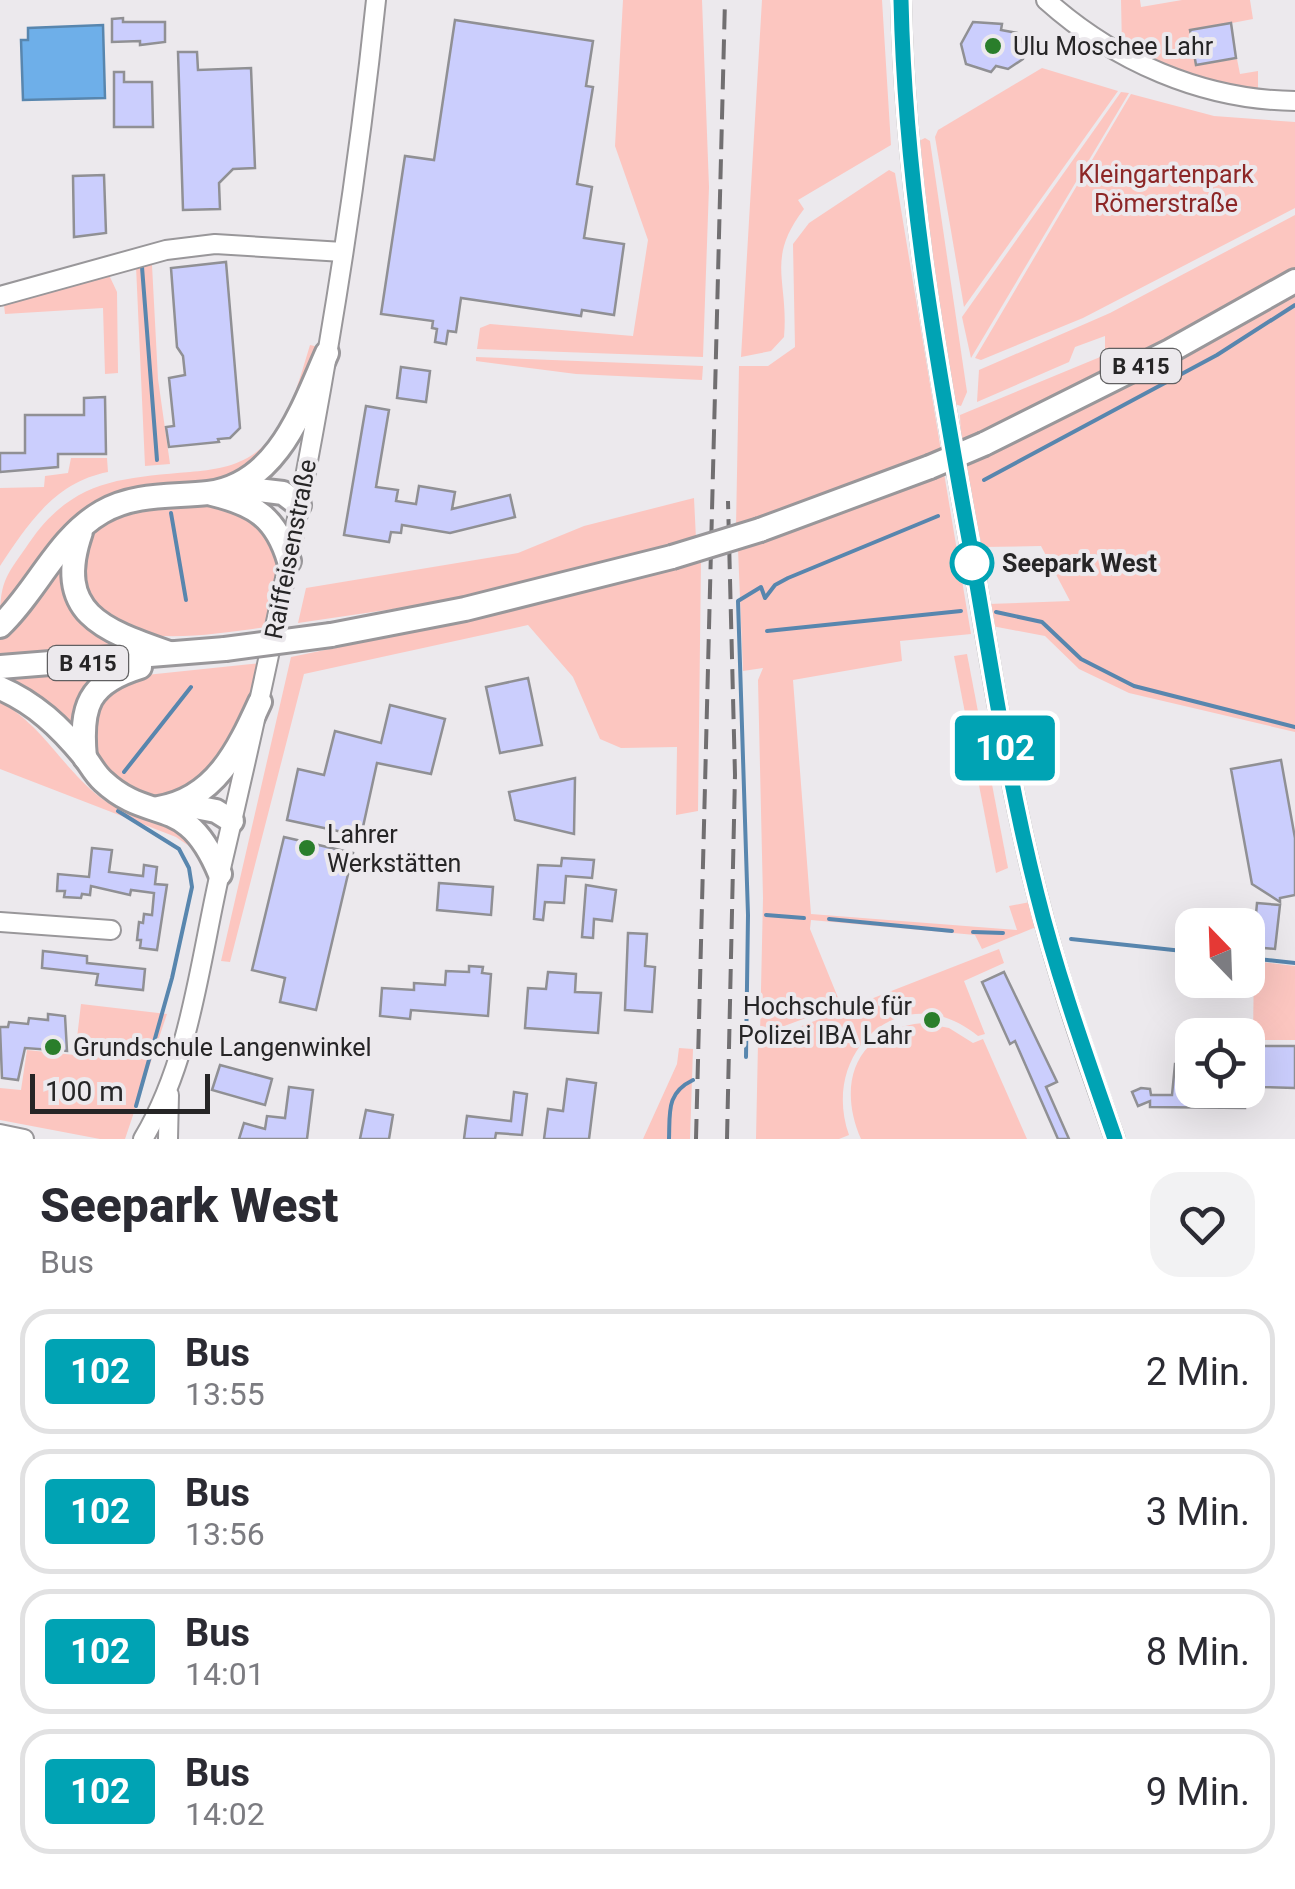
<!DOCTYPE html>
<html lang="de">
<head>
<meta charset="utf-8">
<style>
  body { margin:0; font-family:Roboto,sans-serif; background:#f2f2f3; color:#2b2b33; height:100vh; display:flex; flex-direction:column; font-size:38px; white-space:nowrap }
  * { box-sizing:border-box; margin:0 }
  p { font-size:32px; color:#7c7c81 }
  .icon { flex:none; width:55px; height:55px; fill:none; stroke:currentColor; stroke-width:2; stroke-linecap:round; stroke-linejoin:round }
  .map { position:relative; height:1139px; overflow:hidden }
  .drawer { display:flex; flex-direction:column; background:#fff; flex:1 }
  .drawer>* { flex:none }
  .badge { padding:0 20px; border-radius:8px; font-size:35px; line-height:65px }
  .needle { width:65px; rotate:337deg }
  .tools { position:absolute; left:1175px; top:908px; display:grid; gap:20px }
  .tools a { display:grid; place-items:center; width:90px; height:90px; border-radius:20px; background:#fff; box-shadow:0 10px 40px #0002; font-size:50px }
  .scale { position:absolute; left:30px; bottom:25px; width:180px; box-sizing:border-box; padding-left:10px; border:5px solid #262526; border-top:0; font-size:28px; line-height:35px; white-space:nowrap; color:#262526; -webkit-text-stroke:8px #ece9ed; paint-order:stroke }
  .map>.badge { position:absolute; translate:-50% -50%; box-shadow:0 0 0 5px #fff }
  .round { display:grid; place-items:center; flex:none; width:105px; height:105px; border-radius:30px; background:#f2f2f3 }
  .head { display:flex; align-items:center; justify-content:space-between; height:170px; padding:0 40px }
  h1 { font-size:48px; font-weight:800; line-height:75px }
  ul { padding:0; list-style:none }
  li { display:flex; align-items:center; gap:30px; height:125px; margin:0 20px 15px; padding:0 20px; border:5px solid #e1e1e2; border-radius:30px }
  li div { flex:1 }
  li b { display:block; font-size:38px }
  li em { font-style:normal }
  li .badge { min-width:110px; font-weight:700; text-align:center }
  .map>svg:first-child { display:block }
</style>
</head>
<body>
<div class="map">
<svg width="1295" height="1139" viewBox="0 0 1295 1139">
  <rect width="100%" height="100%" fill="#ece9ed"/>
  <g fill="#fcc6c0">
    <path d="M623,0H702L709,187L703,357L477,349L480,328L490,324L633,336L648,240L615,146Z"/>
    <path d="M762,0H882L891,145L798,200L804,209C765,260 789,280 784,337L771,351L741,357Z"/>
    <path d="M1121,0H1140L1141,7L1182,0H1250L1253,19L1190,31L1196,65L1237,59L1240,74L1258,71V95L1218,88L1122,47Z"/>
    <path d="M1042,68L1118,91L964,307L935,137L938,130Z"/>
    <path d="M1121,92L1129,93L971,358L962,317Z"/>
    <path d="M1131,94L1214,116L1295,122V208L1083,318L981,360L975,358Z"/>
    <path d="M925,138L930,141L967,392L961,406L951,403L913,144Z"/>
    <path d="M889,170L895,173L941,451L736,527L739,366H768L795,347L793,244L809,223Z"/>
    <path d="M1295,215V272L1070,394L961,442L960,415L1105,355V336L1075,347L1069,362L977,402L979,370L1110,313Z"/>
    <path d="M152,265L158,379L170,464L145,466L136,266Z"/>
    <path d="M109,275L117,292L118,373L105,374L103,308L5,314L4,305Z"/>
    <path d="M1295,289V732L1129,693L1079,669L1045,636L992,626L988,604L1070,601L1041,546L982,547L964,462Z"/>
    <path d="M310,345L319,347L273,449L224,480L130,494L0,618C0,579 8,574 29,543C72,480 120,478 190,472C212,470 236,467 255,453C287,430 299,381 310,345Z"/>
    <path d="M476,357L703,366L702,380L576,374L476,361Z"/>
    <path d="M71,458H107L108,472C55,482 28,524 0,566V488L44,487L45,476L68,473Z"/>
    <path d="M944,473L971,634L900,641L902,661L793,680L811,914L1017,930L1009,906L1030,902L1036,927L982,949L975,935L811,920L810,929L841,1005L760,1035L763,898L758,680L763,668L743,671L738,549Z"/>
    <path d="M694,498L696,539L488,595L298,623L306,588L518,553L584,526Z"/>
    <path d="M212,504L241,508L272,530L279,566L267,627C228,632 150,646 115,625C102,618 90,602 79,592C81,577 80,550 87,538C107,504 178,505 212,504Z"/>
    <path d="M63,551L72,599L139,648L0,659V634Z"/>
    <path d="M701,560L698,811L676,815L677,747L621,748L600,739L573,677L528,625L304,674L230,962L221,961L291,657L407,633Z"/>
    <path d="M967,654L1008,868L996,873L954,656Z"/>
    <path d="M261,663C248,703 237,745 208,776C172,816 101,794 90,742C88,731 92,715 93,703L127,677Z"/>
    <path d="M105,671L79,740L0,678Z"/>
    <path d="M0,701C46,729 62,768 101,798C127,818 169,817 189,846L176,837L0,769Z"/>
    <path d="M999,949L1004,963L964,981L985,1034L978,1036C904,975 819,1050 849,1135L839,1139H756L758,1043Z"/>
    <path d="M1254,961L1295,966V1040H1253Z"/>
    <path d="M81,1004L167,1014L125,1139H100L0,1120V1088L21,1090L27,1050L75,1055Z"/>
    <path d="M923,1023L949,1028L973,1043L983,1039L1027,1139H861C836,1082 857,1029 923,1023Z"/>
    <path d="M679,1048L693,1049L690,1139H643L677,1064Z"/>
  </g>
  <path fill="#6eafe9" stroke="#5886ae" stroke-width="2.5" d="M103,25L105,98L23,100L21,40H28V28Z"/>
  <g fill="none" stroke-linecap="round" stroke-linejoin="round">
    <g stroke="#5886ae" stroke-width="4">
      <path d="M142,267L157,460"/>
      <path d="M984,480L1217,355L1295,305"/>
      <path d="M171,513L186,600"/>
      <path d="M996,612L1042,622L1081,659L1134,686L1295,727"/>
      <path d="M767,631L961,611"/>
      <path d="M124,772L191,687"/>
      <path d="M118,811L179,849L189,868L192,887L172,978L136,1106"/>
      <path d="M766,915L804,918"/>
      <path d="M829,919L952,931"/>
      <path d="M973,932L1003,933"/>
      <path d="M1071,939L1192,952"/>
      <path d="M1248,958L1295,963"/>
      <path d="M746,1057L748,915L738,601L761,587L765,598L775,585L788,578L938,516"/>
      <path d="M669,1139C670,1112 666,1093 693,1080"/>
    </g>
  </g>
  <g fill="#cbcefd" stroke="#909094" stroke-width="2.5">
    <path d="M123,18V22H165V42L140,45V41L112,42V19Z"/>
    <path d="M455,20L593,41L586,86L593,87L577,184L592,187L584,238L624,244L614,315L582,310L581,316L461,298L456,332L448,331L446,344L435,342L437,329L432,328L433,321L381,314L405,156L434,160Z"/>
    <path d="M973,22L1002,24L1001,30L1017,33L1026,48L1023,59L1008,69L996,66L991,72L966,64L961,44Z"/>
    <path d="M1231,23L1236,58L1196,65L1190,30Z"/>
    <path d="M178,52H197L198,70L251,68L255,168L233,169L219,183L220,209L183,210Z"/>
    <path d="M114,72H124V82H152L153,127H114Z"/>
    <path d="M104,175L106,233L74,237L73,176Z"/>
    <path d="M226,262L240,428L230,438L218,439L219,442L169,447L166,427L174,426L169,378L185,375L183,356L177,347L171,268Z"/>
    <path d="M401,367L430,371L426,402L397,398Z"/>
    <path d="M105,397L106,454H58V467L0,472V453H25V415H84V398Z"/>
    <path d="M366,406L389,410L376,487L398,490L396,501L416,504L419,486L455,492L452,509L510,495L515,517L450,533L402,525L401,533L391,532L389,542L344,535Z"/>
    <path d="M528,678L542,745L500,753L486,687Z"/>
    <path d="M390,705L445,719L431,774L377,763L361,836L287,820L298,769L324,775L335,731L381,743Z"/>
    <path d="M1281,760L1295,838V895L1280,898V902L1252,884L1231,769Z"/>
    <path d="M575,778L574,834L515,820L509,792Z"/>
    <path d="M284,837L353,853L316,1010L280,1002L285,978L252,970Z"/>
    <path d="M92,848L112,850L109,872L143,876L144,865L157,867L155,884L167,885L157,950L140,948L141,940H137L139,922L143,923L144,914L152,915L154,893L131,890L130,895L91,886L90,895L82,894L81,898L64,897L65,891H57L58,874L89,877Z"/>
    <path d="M562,858L594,860L592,878L566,876L564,903L545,902L543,920L534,919L538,865L561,866Z"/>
    <path d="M439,883L493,887L491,915L437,910Z"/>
    <path d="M586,885L616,890L612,921L594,919L593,938L582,937Z"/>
    <path d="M1257,903L1280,905L1275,949L1253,947Z"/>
    <path d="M628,933L647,934L645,966L655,967L652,1012L625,1010Z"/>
    <path d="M43,951L87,956V963L145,969L143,990L96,985L98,974L42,968Z"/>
    <path d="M469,966L483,967L482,973L491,974L488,1016L411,1010L410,1019L380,1016L382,988L414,990V983L445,985L446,971L469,972Z"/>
    <path d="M548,972L576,974L575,992L601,993L598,1033L525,1028L528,988L546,989Z"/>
    <path d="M1004,972L1057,1082L1046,1087L1069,1139H1058L1015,1041L1010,1044L982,982Z"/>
    <path d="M48,1014L65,1016L67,1051L25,1048L18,1080L2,1078L0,1027H8L9,1022L28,1024L29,1018L48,1020Z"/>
    <path d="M1263,1046H1295V1088L1262,1087Z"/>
    <path d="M1175,1064H1192V1090H1245V1108L1150,1107V1101L1138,1106L1132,1092L1141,1088L1150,1089L1151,1095H1172Z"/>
    <path d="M220,1065L272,1079L265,1105L212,1090Z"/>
    <path d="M567,1079L596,1083L589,1139H544L548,1109L563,1111Z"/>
    <path d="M289,1087L313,1090L307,1139H239L244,1123L265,1129L267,1116L285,1118Z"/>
    <path d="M514,1092L527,1094L522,1135L496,1133L495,1139H464L467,1116L511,1121Z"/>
    <path d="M366,1110L393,1115L389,1139H360Z"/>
  </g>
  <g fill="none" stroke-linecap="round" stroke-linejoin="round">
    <defs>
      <g id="minor">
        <path d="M901,0C905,184 936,358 969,539C990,658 1007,777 1037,894C1058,978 1086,1058 1115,1139"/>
        <path d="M1046,0C1114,61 1202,100 1295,101"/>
        <path d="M0,296L166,250L215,244L343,252"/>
        <path d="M0,922L111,930"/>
        <path d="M0,1134L24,1139"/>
        <path d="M143,1139C192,1057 200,957 222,864C289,580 346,291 376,0"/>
        <path d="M168,1139L169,1095"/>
      </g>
      <g id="major">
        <path d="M984,444L1170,351L1295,281"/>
        <path d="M233,487L283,493L299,505"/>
        <path d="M212,494C254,504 276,517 289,561"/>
        <path d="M760,530L930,467"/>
        <path d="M81,532C53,613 103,630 169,653"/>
        <path d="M0,626C37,591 57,538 102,512C135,493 172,497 208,493C278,484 302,409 327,353"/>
        <path d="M331,635L465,609L672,557"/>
        <path d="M0,667L225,649"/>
        <path d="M0,688C35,703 60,727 84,756C90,764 95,774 103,781C151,826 186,791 220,874"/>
        <path d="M85,758C80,706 88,683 140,667"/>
        <path d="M180,804L216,811L232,821"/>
        <path d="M158,808C215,799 238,750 260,702"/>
      </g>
    </defs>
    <use href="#minor" stroke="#99979a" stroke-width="22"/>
    <use href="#major" stroke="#99979a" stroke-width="28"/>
    <use href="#minor" stroke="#fff" stroke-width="18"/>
    <use href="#major" stroke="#fff" stroke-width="22"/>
    <g stroke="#716f71" stroke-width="4" stroke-dasharray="20 10" stroke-linecap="butt">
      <path d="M696,1139L725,0"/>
      <path d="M727,1139L735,775L728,501"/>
    </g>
    <defs>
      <g id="major-bridge">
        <path d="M930,467L984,444"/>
        <path d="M672,557L760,530"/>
        <path d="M225,649L331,635"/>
      </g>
    </defs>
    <use href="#major-bridge" stroke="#99979a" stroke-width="28" stroke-linecap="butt"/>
    <use href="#major-bridge" stroke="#fff" stroke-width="22"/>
  </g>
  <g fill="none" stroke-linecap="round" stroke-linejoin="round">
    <defs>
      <path id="line" d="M901,0C905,184 936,358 969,539C990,657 1007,777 1037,894C1058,978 1087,1058 1115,1139"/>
    </defs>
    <use href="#line" stroke="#fff" stroke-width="22"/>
    <use href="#line" stroke="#00a3b4" stroke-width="15"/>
  </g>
  <g fill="#2a7e2b" stroke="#ece9ed" stroke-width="4">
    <circle cx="993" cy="46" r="10"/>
    <circle cx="307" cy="848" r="10"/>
    <circle cx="932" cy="1020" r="10"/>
    <circle cx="53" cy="1047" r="10"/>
  </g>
  <circle fill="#fff" stroke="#00a3b4" stroke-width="5" cx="972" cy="563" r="20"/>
  <g text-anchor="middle" stroke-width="8" stroke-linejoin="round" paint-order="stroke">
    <g fill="#ece9ed" stroke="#616062" stroke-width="2.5">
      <rect x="1101" y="349" width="80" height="34" rx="8"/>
      <rect x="48" y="646" width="80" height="34" rx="8"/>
    </g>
    <g font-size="22" font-weight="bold" fill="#262526">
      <text x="1141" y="374">B 415</text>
      <text x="88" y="671">B 415</text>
    </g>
    <g font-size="25" fill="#262526" stroke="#ece9ed" text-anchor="start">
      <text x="1013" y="55">Ulu Moschee Lahr</text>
      <text x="327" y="843">Lahrer<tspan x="327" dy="29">Werkstätten</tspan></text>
      <text x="912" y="1015" text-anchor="end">Hochschule für<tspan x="912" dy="29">Polizei IBA Lahr</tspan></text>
      <text x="73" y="1056">Grundschule Langenwinkel</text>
    </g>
    <g font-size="25" fill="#8d2727" stroke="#ece9ed">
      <text x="1166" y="183">Kleingartenpark<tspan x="1166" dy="29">Römerstraße</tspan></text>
    </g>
    <g font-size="25" fill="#262526" stroke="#ece9ed">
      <text transform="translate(290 549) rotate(-79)" y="9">Raiffeisenstraße</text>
    </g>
    <g font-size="25" font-weight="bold" fill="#262526" stroke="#ece9ed" text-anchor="start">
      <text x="1002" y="572">Seepark West</text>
    </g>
  </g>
</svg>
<div class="tools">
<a><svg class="needle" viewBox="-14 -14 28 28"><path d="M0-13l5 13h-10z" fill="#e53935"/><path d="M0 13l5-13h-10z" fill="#7c7c81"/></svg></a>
<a><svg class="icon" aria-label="locate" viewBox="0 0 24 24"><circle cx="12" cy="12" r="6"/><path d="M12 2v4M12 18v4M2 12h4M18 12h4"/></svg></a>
</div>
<div class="scale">100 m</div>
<b class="badge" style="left:1005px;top:748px;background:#00a3b4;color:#fff">102</b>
</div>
<section class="drawer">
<div class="head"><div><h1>Seepark West</h1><p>Bus</p></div><a class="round"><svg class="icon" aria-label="heart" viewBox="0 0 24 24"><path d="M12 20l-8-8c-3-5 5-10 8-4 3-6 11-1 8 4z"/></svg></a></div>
<ul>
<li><span class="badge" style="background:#00a3b4;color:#fff">102</span><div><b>Bus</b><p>13:55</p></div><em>2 Min.</em></li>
<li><span class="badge" style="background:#00a3b4;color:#fff">102</span><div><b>Bus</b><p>13:56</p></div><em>3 Min.</em></li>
<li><span class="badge" style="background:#00a3b4;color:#fff">102</span><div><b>Bus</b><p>14:01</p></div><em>8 Min.</em></li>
<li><span class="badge" style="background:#00a3b4;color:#fff">102</span><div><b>Bus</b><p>14:02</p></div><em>9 Min.</em></li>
</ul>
</section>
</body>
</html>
